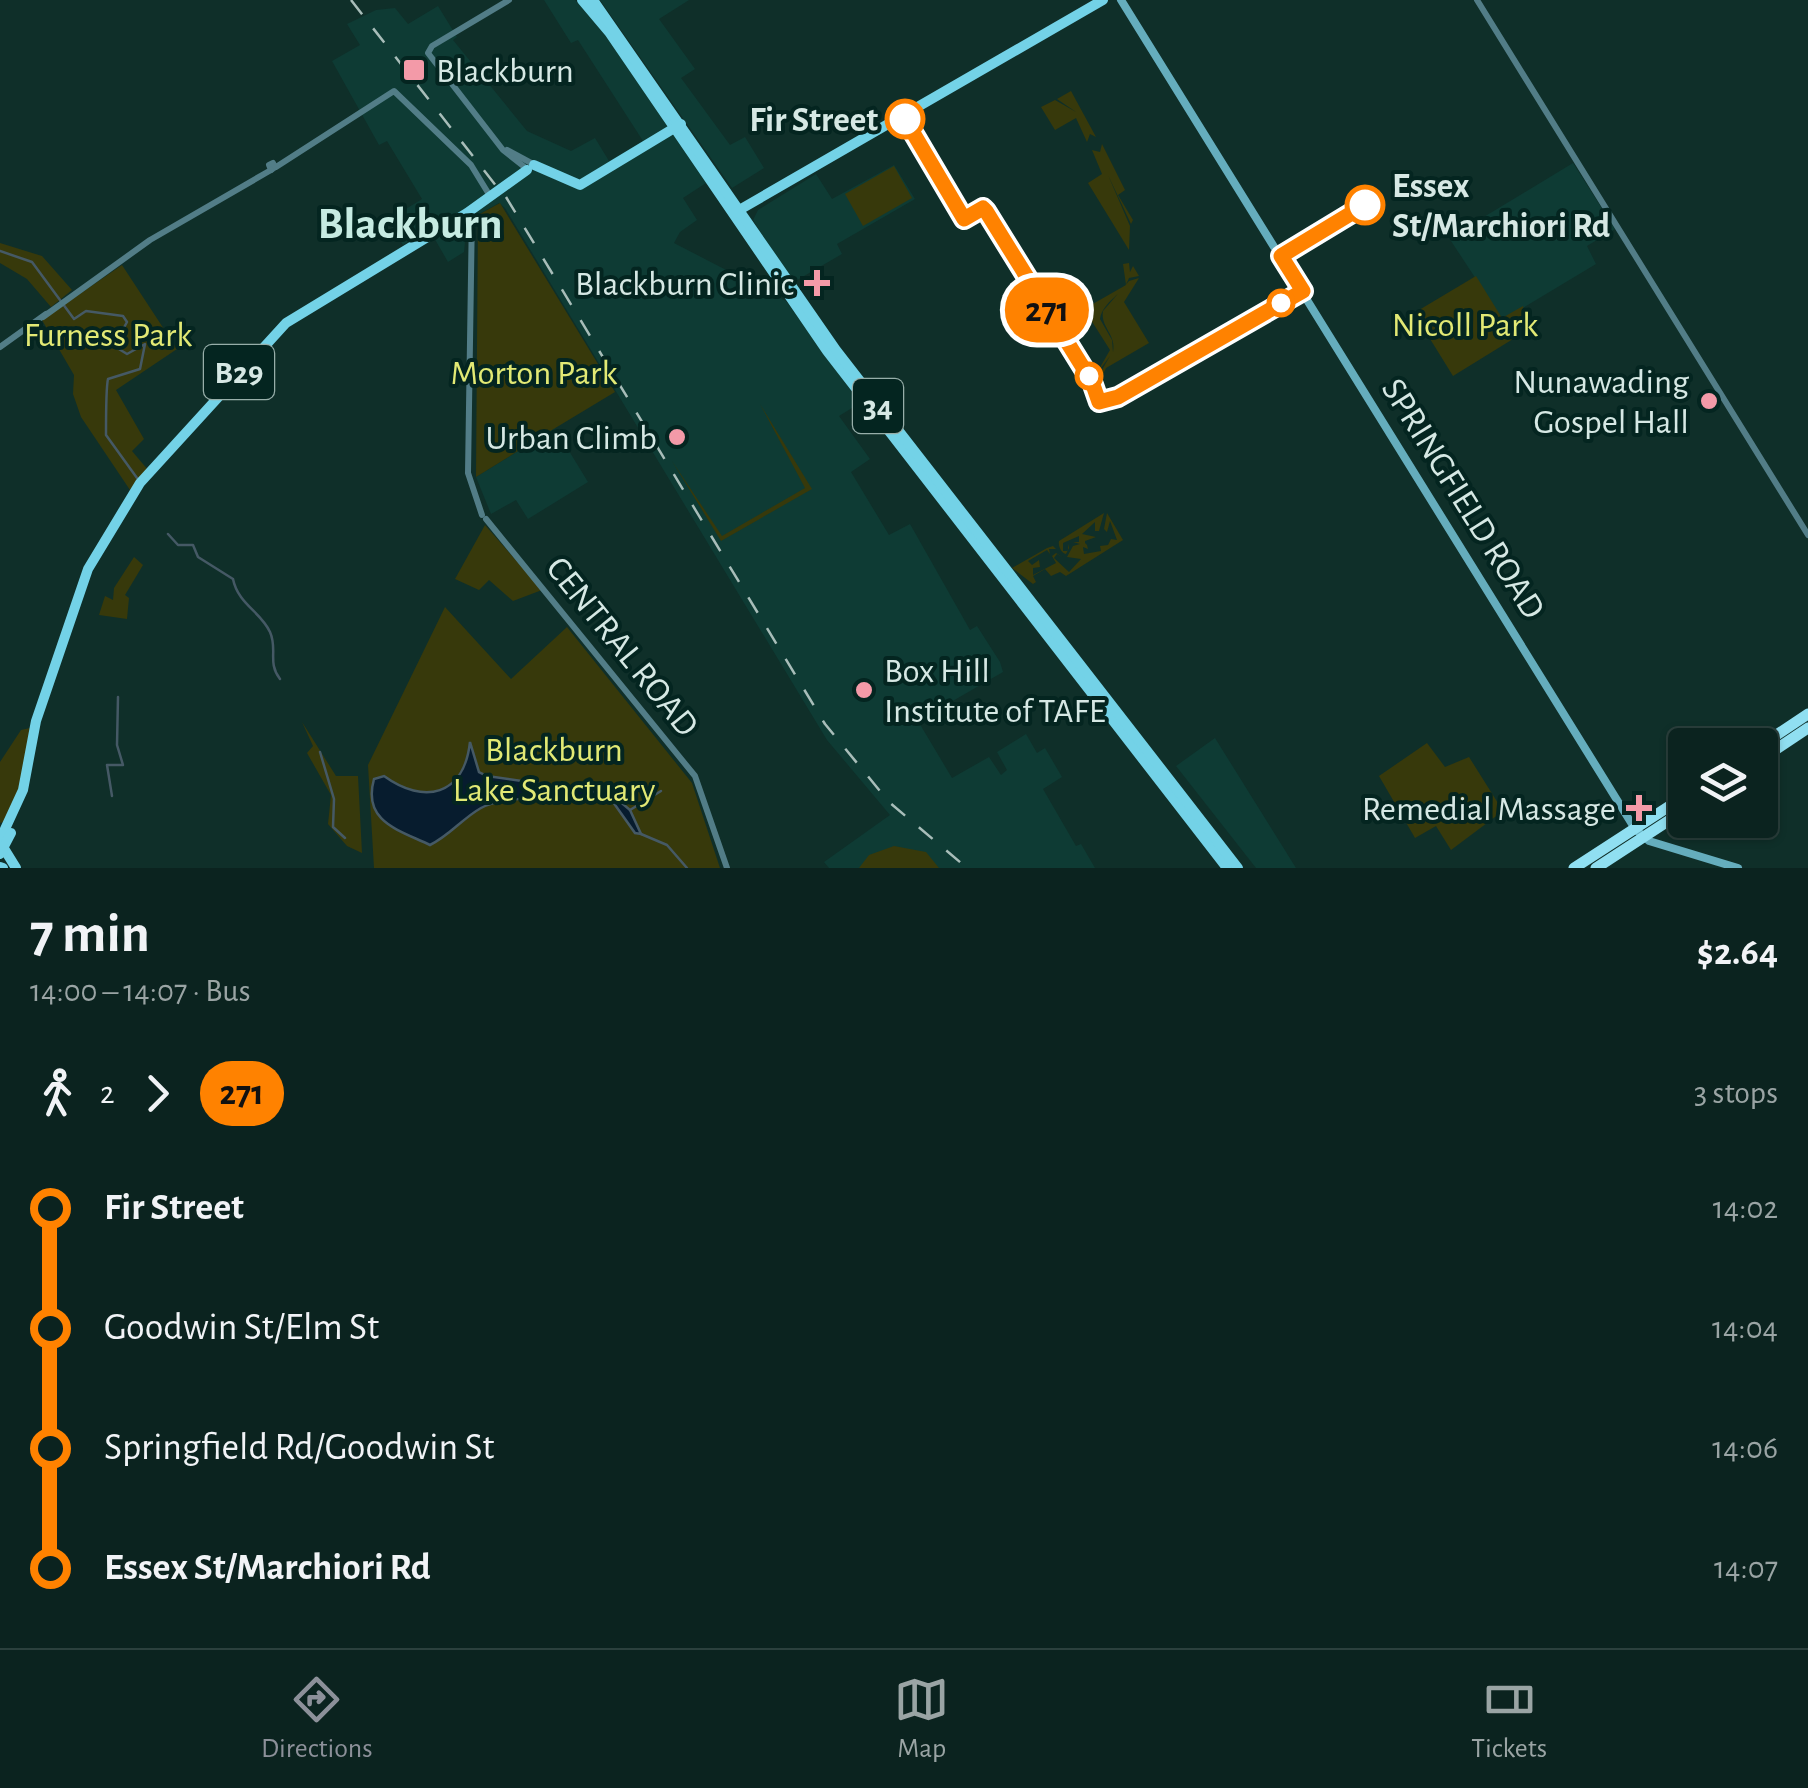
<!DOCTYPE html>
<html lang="en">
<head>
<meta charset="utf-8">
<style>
  body { margin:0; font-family:"Alegreya Sans",sans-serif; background:#192f2c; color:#f1f3f6; height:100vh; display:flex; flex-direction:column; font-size:38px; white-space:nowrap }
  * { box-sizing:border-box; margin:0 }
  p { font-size:32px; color:#9aa4a4 }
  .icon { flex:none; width:55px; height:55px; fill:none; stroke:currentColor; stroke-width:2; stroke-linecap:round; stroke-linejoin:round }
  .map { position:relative; height:868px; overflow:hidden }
  .sheet { display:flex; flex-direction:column; background:#0b231f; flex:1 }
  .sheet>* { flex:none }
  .badge { padding:0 20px; border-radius:32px; font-size:35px; line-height:65px }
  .controls { position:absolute; left:1668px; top:728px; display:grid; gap:20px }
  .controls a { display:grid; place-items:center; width:110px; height:110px; border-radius:10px; background:#0b231f; box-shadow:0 2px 8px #0004,0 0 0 2px #2b403d; font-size:50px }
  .map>.badge { position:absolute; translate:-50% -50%; box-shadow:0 0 0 5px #fff }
  .legs { display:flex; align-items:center; gap:15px; height:110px; padding:0 30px; font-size:32px }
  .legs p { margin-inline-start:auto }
  .headline { display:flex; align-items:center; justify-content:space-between; height:170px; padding:0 30px }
  h1 { font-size:55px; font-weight:700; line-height:75px }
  ul { padding:0 30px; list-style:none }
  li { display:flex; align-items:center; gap:35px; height:120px; font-size:38px }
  li i { display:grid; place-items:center; width:15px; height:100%; margin:0 12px; background:currentColor }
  li i::after { content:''; width:25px; height:25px; margin:-12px; border:8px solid; border-radius:50%; background:#0b231f }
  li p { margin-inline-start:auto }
  li:first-child i { background:linear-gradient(#0000 50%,currentColor 0) }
  li:last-child i { background:linear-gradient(currentColor 50%,#0000 0) }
  .tabs { display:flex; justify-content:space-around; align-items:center; height:140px; border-top:2px solid #2b403d; background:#0b231f; font-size:28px; color:#9aa4a4 }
  .tabs a { display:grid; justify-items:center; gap:5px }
  .tabs .current { color:#8c9099 }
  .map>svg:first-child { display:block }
</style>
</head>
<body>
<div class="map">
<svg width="1808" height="868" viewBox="0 0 1808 868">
  <rect width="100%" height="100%" fill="#0f2f29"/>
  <g fill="#0e3b34">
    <path d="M544,0H575L600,26L706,183L683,198L697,220L680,232L674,243L786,301L860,403L839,416L870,459L851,472L889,535L910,524L970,630L977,626L1000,662L1003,672L918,721L952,778L989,757L1001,775L1007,770L997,752L1026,734L1037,753L1045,748L1062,777L1043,789L1076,846L1081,844L1095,868H829L824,862L890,815L827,740L505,208L499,203L467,221L464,252L448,262L429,229L403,245L388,220L422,199L387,141L379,145L332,61L360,45L347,24L376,10L395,8L408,24L438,6L457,37L453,40L527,131L571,151L595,138L609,161L643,141L578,40L571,43Z"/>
    <path d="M600,0H689L659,19L695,69L681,78L730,145L745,137L764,168L732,188Z"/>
    <path d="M1573,163L1615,229L1587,246L1596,264L1503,320L1449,238Z"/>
    <path d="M894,165L915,199L837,244L842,254L792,283L753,220L758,210L816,174L832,199Z"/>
    <path d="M555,428L588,482L528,519L516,500L491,514L476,477Z"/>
    <path d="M1215,738L1296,868H1256L1176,766Z"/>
  </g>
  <g fill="#37390b">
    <path d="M1071,91L1096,137L1090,134L1087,142L1076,118L1055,130L1041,107L1055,100L1076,112L1057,99Z"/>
    <path d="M1102,144L1125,190L1118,195L1133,220L1131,224L1108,175L1130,226L1129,250L1088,183L1102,174L1092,150L1100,152Z"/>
    <path d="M894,166L912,198L863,226L845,194Z"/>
    <path d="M500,203L615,392L547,433L549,438L538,445L534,441L476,477L478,215Z"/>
    <path d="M0,243L42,256L72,290L51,307L27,279L0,263Z"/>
    <path d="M1129,263L1130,272L1133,266L1139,276L1129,278C1123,295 1103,301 1100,319L1112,340L1113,352C1117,335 1100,327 1103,311L1129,281L1139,278L1124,302L1149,343L1106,368L1099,383L1096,380L1110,356L1095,376L1110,350L1084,309L1126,285L1123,264Z"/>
    <path d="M122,265L177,349L116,390L144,439L132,451L148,470L130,490L81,417L73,394L74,375L42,320Z"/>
    <path d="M1476,276L1502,318L1523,306L1526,318L1507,329L1513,339L1453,376L1414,313Z"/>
    <path d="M760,404L812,489L721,541L672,461L722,536L805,488Z"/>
    <path d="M1104,513L1099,531H1095V522L1082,534L1096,537L1085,541V543L1087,545L1088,549L1083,547L1084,554L1101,551L1100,546L1108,545L1111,539L1117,540L1110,521L1107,532L1104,529L1107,513L1123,540L1066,576L1060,572L1051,576L1045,569L1033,576L1036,582L1033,584L1012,568L1047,548L1053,546L1056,549H1049L1050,554L1047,550L1028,561L1032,565L1039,560L1040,567L1033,568V575L1056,563L1052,556L1056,553L1064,558L1057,554L1054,558L1069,572L1081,559L1067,557L1073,546L1080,544L1073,542H1079V536L1063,543V551H1068V544L1069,548L1066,554C1061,553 1058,546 1059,541Z"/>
    <path d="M485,525L542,590L513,601L489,580L479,590L455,579Z"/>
    <path d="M134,557L143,565L125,595L129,598L127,619L99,615L105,596L113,600L114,588Z"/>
    <path d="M445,607L511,679L567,627L692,783L720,868H374L368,765Z"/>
    <path d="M302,722L336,776H358L362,853L347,846L328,824L331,795L307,753L313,746Z"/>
    <path d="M30,728L23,778L6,821L0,823V762L21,730Z"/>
    <path d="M1427,743L1445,767L1469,757L1503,811L1451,850L1436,826L1415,838L1379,776Z"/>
    <path d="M894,846L926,852L939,868H859L869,855Z"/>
  </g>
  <path fill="#071c2e" stroke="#455965" stroke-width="2.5" d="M470,742L479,772L487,776L611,794L630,810L641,834L635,833L613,802C589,793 502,796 481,808C463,818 449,836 430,845C399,830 362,822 374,779L384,776C424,805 464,796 470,742Z"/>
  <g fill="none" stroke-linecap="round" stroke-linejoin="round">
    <g stroke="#455965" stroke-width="2.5">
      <path d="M0,251L32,262L74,319L86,311L123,316L127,322L114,346L127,354L145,344L140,369L108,379C106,387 106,424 106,435L137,478"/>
      <path d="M168,534L178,545H193L198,557L233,579C238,604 261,612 270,632C278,650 267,662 280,679"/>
      <path d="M320,752L334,799L333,827L345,838"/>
      <path d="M112,796L107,765H123L117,745L118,697"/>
      <path d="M630,810L661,791"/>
      <path d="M641,834L667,845L687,868"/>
    </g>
    <g stroke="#527d87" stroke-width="6">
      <path d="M509,0L432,46L428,53L503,150L527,169"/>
      <path d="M1477,0L1808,535"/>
      <path d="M507,150L533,164"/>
      <path d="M273,163L275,167L271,170L269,165Z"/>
      <path d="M276,167L394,91L471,165L490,196"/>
      <path d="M472,211L468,473L482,515"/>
      <path d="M43,317L150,240L271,170"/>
      <path d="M0,347L46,314"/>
      <path d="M486,519L695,776L727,868"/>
    </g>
    <path stroke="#65adbd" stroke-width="8" d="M1121,0L1635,829L1649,841L1738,868"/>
    <g stroke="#73d2e7" stroke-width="10">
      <path d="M582,0L609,32L827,351L1227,868"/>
      <path d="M593,0L836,350L1238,868"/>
      <path d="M534,165L580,185L681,124"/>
      <path d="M734,213L1103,0"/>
      <path d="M0,840L23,790L36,721L88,569L140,483L286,323L467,213L527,170"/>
      <path d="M3,847L16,868"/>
      <path d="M0,854L11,833"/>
      <path d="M0,867L3,868"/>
    </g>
    <g stroke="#90dff1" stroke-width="11">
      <path d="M1760,746L1808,714"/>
      <path d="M1760,760L1808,728"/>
      <path d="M1574,868L1685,796"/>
      <path d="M1596,868L1685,810"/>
    </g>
    <g stroke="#a8bdb9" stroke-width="2.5" stroke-dasharray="18 18" stroke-linecap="butt">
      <path d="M351,0L497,187"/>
      <path d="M506,197L825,724L889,802L967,868"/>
    </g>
  </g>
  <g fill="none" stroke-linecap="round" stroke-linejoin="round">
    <defs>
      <path id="line-1" d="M905,119L964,219L983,208L986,211L1092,382L1099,402L1118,397L1303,291L1281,256L1365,205"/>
    </defs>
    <use href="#line-1" stroke="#fff" stroke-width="22"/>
    <use href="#line-1" stroke="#ff8200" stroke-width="15"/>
  </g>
  <g fill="#f39aa8" stroke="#042520" stroke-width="4">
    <rect x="402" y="58" width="24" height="24" rx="5"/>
    <path d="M812 268h10v10h10v10h-10v10h-10v-10h-10v-10h10z"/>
    <circle cx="1709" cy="401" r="10"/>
    <circle cx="677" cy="437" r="10"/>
    <circle cx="864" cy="690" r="10"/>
    <path d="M1634 793h10v10h10v10h-10v10h-10v-10h-10v-10h10z"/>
  </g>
  <g fill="#fff" stroke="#ff8200" stroke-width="5">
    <circle cx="905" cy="119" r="18"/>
    <circle cx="1365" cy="205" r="18"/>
    <circle cx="1281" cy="303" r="12"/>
    <circle cx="1089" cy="376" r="12"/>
  </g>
  <g text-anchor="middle" stroke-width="8" stroke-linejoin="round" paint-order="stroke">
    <g fill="#042520" stroke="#97aea9" stroke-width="2.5">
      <rect x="204" y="345" width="70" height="54" rx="8"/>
      <rect x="853" y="379" width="50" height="54" rx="8"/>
    </g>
    <g font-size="32" font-weight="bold" fill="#d6e8e4">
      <text x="239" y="383">B29</text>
      <text x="878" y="417">34</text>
    </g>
    <g font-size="35" fill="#d6e8e4" stroke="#042520" text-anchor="end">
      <text x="436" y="82" text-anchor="start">Blackburn</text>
      <text x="794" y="295">Blackburn Clinic</text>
      <text x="1689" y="393">Nunawading<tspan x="1689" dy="40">Gospel Hall</tspan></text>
      <text x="657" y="449">Urban Climb</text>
      <text x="884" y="682" text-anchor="start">Box Hill<tspan x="884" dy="40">Institute of TAFE</tspan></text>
      <text x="1616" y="820">Remedial Massage</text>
    </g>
    <g font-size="35" font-weight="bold" fill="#d6e8e4" stroke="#042520" text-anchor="end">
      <text x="878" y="131">Fir Street</text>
      <text x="1392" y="197" text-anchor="start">Essex<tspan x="1392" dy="40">St/Marchiori Rd</tspan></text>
    </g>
    <g font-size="35" fill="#e2e974" stroke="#042520">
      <text x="1465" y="336">Nicoll Park</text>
      <text x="108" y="346">Furness Park</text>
      <text x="534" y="384">Morton Park</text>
      <text x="554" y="761">Blackburn<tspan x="554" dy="40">Lake Sanctuary</tspan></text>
    </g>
    <g font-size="35" fill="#d6e8e4" stroke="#042520">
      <text transform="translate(1464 498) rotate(58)" y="12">SPRINGFIELD ROAD</text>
      <text transform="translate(623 646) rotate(51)" y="12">CENTRAL ROAD</text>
    </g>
    <g font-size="45" font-weight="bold" fill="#c6ebe2" stroke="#042520">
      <text x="410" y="238">Blackburn</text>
    </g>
  </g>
</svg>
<div class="controls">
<a><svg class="icon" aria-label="layers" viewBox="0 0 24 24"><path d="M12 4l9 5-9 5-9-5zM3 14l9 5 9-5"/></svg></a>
</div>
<b class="badge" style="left:1047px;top:310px;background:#ff8200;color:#111">271</b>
</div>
<section class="sheet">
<div class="headline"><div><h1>7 min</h1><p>14:00 – 14:07 · Bus</p></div><b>$2.64</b></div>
<div class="legs"><svg class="icon" aria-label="walk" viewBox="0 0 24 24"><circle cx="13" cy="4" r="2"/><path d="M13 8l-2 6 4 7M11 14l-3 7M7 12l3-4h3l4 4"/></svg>2<svg class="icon" aria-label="forward" viewBox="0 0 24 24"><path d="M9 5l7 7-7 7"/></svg><b class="badge" style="background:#ff8200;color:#111">271</b><p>3 stops</p></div>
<ul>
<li><i style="color:#ff8200"></i><b>Fir Street</b><p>14:02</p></li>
<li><i style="color:#ff8200"></i><span>Goodwin St/Elm St</span><p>14:04</p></li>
<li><i style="color:#ff8200"></i><span>Springfield Rd/Goodwin St</span><p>14:06</p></li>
<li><i style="color:#ff8200"></i><b>Essex St/Marchiori Rd</b><p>14:07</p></li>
</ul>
</section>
<nav class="tabs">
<a class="current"><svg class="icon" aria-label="directions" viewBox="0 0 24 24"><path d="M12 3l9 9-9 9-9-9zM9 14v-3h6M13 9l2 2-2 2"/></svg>Directions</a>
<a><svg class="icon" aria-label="map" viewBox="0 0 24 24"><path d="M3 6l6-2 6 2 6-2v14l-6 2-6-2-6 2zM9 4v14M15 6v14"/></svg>Map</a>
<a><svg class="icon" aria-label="tickets" viewBox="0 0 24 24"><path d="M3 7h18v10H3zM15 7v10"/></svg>Tickets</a>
</nav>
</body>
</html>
